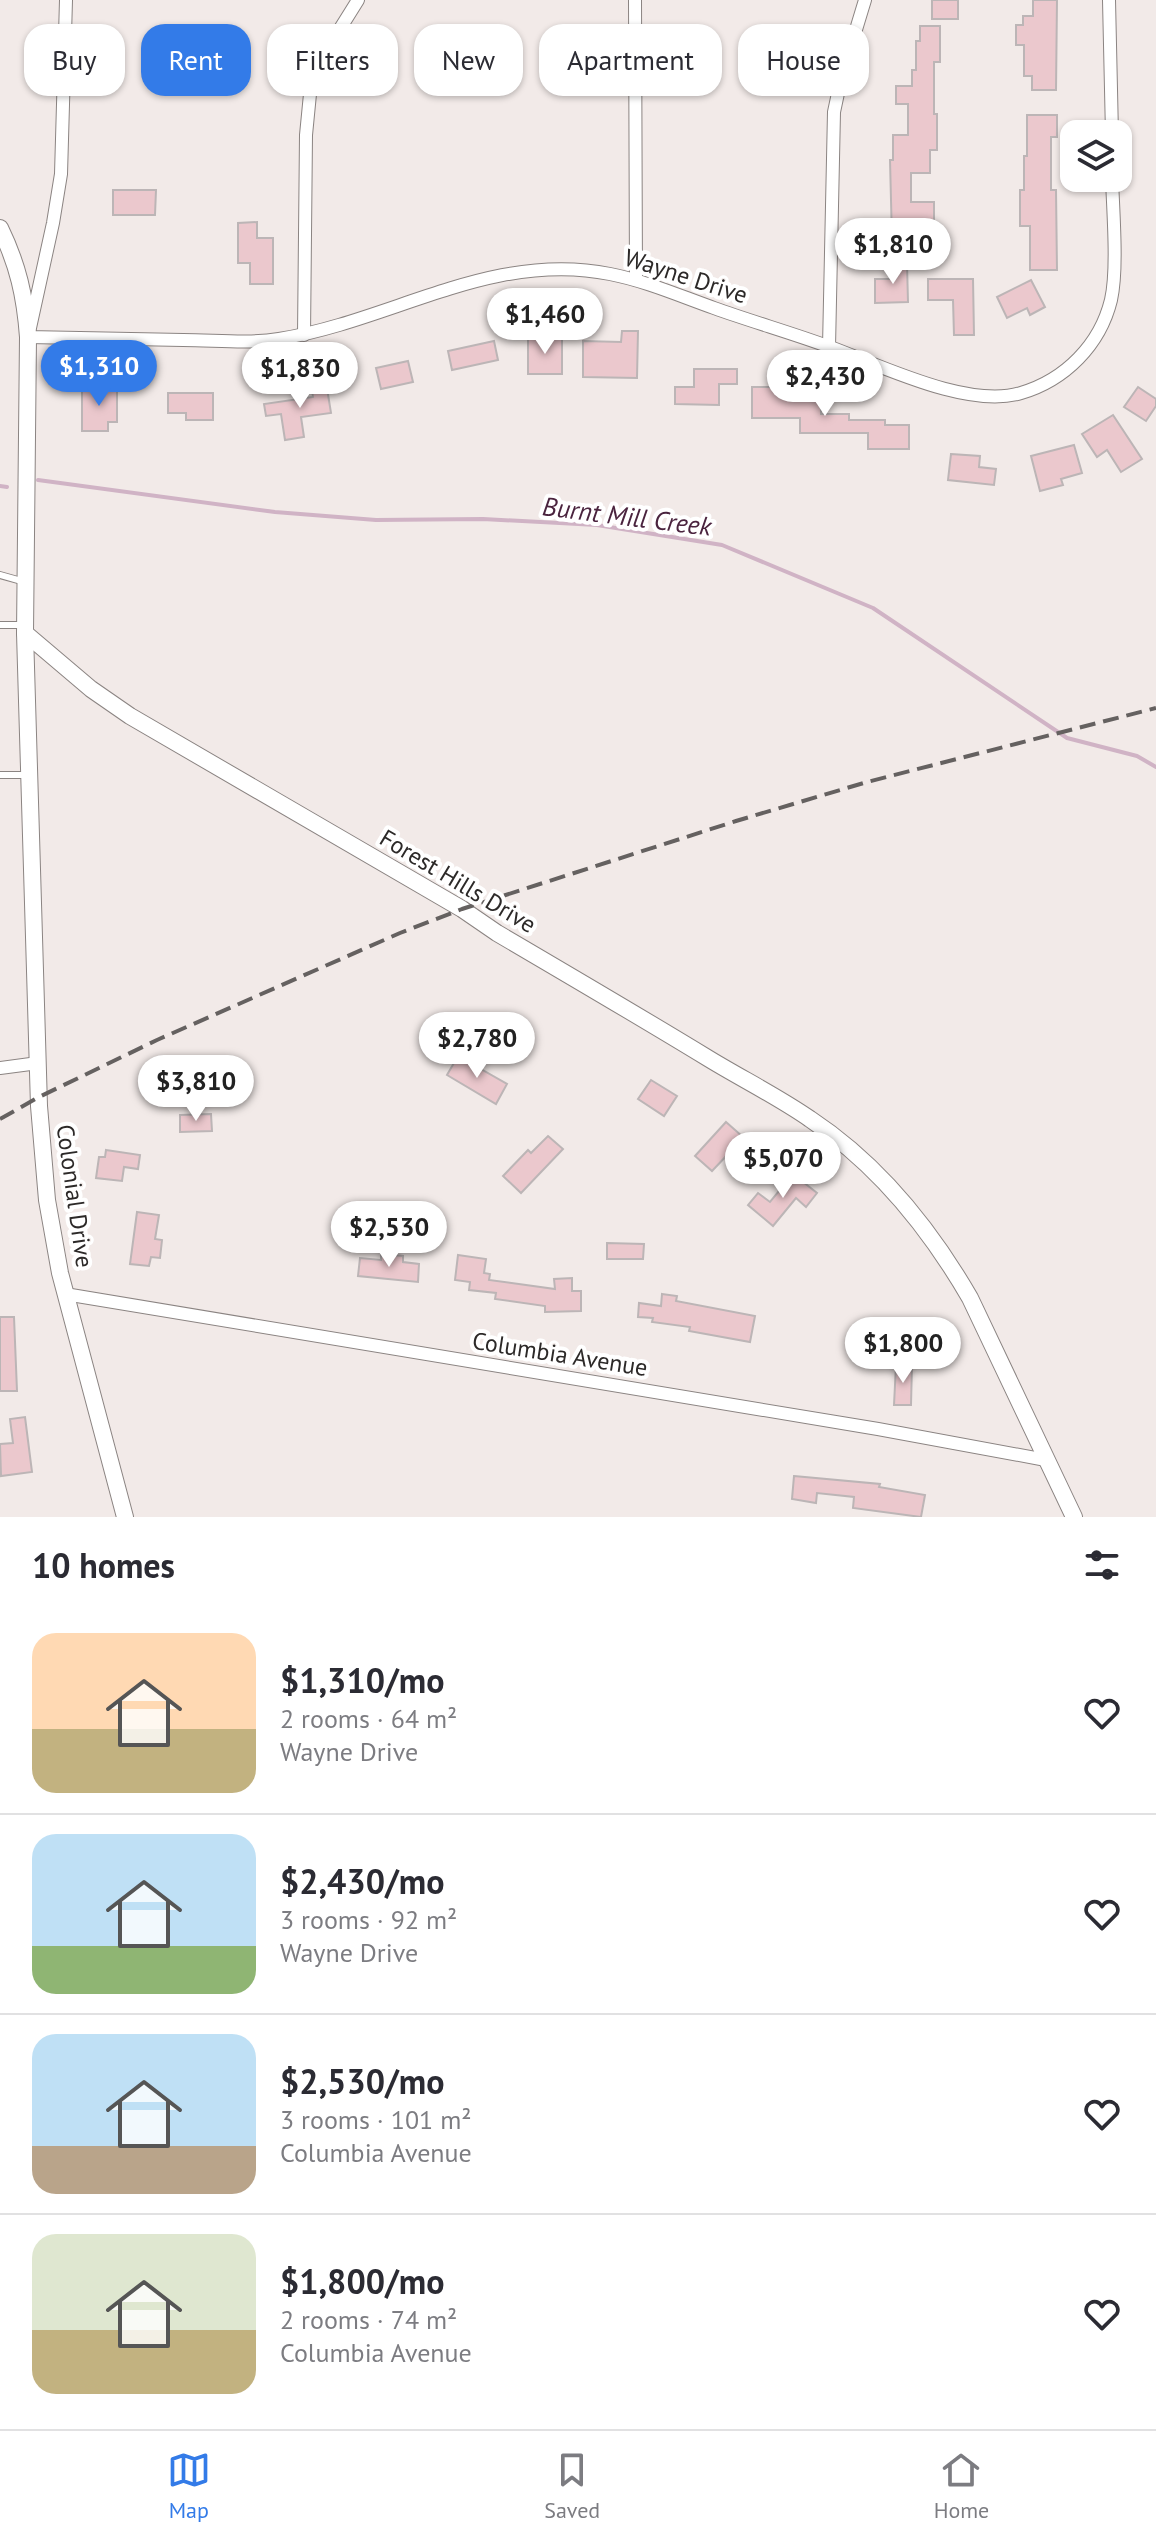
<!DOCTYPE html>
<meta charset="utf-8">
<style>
body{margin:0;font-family:"PT Sans",sans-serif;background:#f2f2f3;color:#2b2b33;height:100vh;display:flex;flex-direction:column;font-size:30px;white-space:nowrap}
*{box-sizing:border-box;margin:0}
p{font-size:26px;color:#7c7c81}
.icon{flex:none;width:44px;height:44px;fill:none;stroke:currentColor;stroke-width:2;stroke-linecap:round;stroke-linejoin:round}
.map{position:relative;height:1517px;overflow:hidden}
.side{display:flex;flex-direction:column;background:#fff;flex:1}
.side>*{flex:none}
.guide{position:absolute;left:24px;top:24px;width:1108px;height:72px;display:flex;gap:16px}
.tools{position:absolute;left:1060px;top:120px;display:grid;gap:16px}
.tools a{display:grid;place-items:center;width:72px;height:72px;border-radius:16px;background:#fff;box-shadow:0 2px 6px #0004;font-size:40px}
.price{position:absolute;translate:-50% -68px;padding:0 18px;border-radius:28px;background:#fff;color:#222;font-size:26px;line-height:52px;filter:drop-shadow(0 2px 4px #0008)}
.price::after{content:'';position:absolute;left:50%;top:48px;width:24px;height:18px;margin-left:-12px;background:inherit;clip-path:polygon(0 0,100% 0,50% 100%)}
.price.selected{background:#337be8;color:#fff}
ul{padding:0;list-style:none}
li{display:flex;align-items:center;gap:24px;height:200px;padding:0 32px}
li+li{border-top:2px solid #e1e1e2}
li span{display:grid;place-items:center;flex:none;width:224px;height:160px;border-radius:24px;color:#555}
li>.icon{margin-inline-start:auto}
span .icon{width:96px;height:96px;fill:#fffc;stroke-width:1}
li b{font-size:34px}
h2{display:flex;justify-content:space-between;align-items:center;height:96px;padding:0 32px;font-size:34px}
.pill{padding:0 28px;border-radius:24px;background:#fff;box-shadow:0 2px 6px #0004;font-size:28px;line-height:72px}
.pill.selected{background:#337be8;color:#fff}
.tabs{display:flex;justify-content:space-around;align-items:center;height:112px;border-top:2px solid #e1e1e2;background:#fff;font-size:22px;color:#7c7c81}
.tabs a{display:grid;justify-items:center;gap:4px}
.tabs .selected{color:#337be8}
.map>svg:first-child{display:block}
</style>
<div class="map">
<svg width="1156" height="1517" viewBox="0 0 1156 1517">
<rect width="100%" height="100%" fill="#f2eae8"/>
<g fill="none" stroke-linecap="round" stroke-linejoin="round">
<g stroke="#d0b3c5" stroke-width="4">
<polyline points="38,480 275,512 376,520 483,519 597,525 722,545 873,608 1067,738 1137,756 1156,767"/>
<polyline points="0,486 7,487"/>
</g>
</g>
<g fill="#ebc8cd" stroke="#bcb5b6" stroke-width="2">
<rect x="932" y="0" width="26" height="19"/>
<polygon points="1033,0 1057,0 1056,90 1032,90 1032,76 1024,76 1024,45 1016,45 1016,25 1023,25 1023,16 1033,16"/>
<polygon points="920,26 940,26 940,62 934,62 934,114 937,114 937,150 930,150 930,173 911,173 911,202 934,202 934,240 892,240 890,160 893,160 893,135 908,135 908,104 896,104 896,86 912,86 912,70 916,70 916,41 920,41"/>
<polygon points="1027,115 1057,115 1057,137 1051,137 1051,190 1056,190 1057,270 1030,270 1030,226 1020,226 1020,190 1024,190 1024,156 1027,156"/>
<polygon points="113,190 156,190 155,215 113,215"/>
<polygon points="257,222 257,238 273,238 273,284 250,284 250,263 238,263 238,223"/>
<polygon points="891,264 907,264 908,302 875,303 875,279 891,279"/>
<polygon points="928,279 973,279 974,335 954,335 953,300 928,300"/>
<polygon points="1031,280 1045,307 1030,315 1027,308 1007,318 997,297"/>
<polygon points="622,331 638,331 637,378 583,377 583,341 621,342"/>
<rect x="528" y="339" width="34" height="35"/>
<polygon points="494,341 498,360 452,370 448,351"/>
<polygon points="408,361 413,382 381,389 376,368"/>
<polygon points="694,369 737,369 737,384 719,384 719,405 675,404 675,387 694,387"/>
<polygon points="326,382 331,413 301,417 304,437 285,440 281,414 266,416 264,404 313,397 311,385"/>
<polygon points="82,386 117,386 117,422 108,422 108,431 82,431"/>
<polygon points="752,387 781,387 781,394 821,394 821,414 849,414 849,420 885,420 885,425 909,425 909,449 868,449 868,433 800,433 800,418 752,418"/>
<polygon points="1138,387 1156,399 1156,406 1146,421 1124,407"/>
<polygon points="168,393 213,393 213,420 186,420 186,413 168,413"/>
<polygon points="1113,415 1142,459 1121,472 1107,450 1097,457 1082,434"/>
<polygon points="1074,445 1082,473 1061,479 1063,485 1040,491 1031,456"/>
<polygon points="951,454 980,456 979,467 996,469 994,485 948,480"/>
<polygon points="458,1056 507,1084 496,1104 447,1075"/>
<polygon points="651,1080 677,1096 664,1116 638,1099"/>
<polygon points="211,1114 212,1131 180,1132 180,1115"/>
<polygon points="726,1122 751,1144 737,1159 730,1152 712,1171 695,1156"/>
<polygon points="548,1136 563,1149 521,1193 503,1176 528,1150 531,1153"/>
<polygon points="106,1150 140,1155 138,1169 124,1167 122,1181 96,1178 99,1157 105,1157"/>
<polygon points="793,1174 817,1193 806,1207 796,1198 773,1226 748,1205 758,1193 770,1202"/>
<polygon points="137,1212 159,1215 155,1239 162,1240 160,1258 151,1257 149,1266 130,1264"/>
<polygon points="607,1243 644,1244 643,1259 607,1259"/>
<polygon points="381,1254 403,1256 403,1262 419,1264 418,1282 358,1276 360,1258 381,1260"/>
<polygon points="458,1255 486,1259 484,1273 490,1274 489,1280 555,1289 554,1279 572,1278 572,1291 581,1291 581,1311 545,1312 545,1306 495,1299 496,1293 469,1290 470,1282 455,1280"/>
<polygon points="662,1294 677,1296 676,1301 755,1316 750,1342 689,1331 690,1327 652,1322 653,1318 638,1317 639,1303 661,1306"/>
<polygon points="0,1317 14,1317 17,1391 0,1391"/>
<polygon points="896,1365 912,1365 911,1405 894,1405"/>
<polygon points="25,1417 32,1472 1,1476 0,1444 13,1443 10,1419"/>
<polygon points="794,1476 880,1484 879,1487 925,1495 921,1517 853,1508 854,1497 817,1493 816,1503 792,1499"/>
</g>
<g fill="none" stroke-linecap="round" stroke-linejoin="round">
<defs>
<g id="service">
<polyline points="0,575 25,582"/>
<polyline points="0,625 22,625"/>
<polyline points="0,775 26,775"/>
</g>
<g id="minor">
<path d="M66,0L61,174L53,223L28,337C80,338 131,339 183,340C215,340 248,344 279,339C392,321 493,250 610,274C646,281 680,296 714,308C753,322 792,333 830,347C882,366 968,409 1021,393C1065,380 1100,345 1111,300C1118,269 1113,212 1112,178"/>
<polyline points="635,0 636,280"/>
<polyline points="1109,0 1112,134"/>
<polyline points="304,335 306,135 310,94 323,56 358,0"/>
<polyline points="829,347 834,112 841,79 865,0"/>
<polyline points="0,1068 38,1063"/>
<polyline points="65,1294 878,1429 1046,1460"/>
</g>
<g id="tertiary">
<path d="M0,228C18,265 25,296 28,337L25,633L91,689L130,716L462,909L497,933C567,974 637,1015 706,1057C740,1078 777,1096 810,1119C878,1164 930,1229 970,1298L1074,1517"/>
<polyline points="25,633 39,1106 47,1200 60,1273 125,1517"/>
</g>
</defs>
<use href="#service" stroke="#8b8482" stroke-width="8"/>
<use href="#minor" stroke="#8b8482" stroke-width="14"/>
<use href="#tertiary" stroke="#8b8482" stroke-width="18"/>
<use href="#service" stroke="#fff" stroke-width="6"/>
<use href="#minor" stroke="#fff" stroke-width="12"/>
<use href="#tertiary" stroke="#fff" stroke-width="16"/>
<polyline stroke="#656160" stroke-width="4" stroke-dasharray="16 8" stroke-linecap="butt" points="0,1119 39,1097 157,1040 400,933 462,909 736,821 867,782 1156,708"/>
</g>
<g text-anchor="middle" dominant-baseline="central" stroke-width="8" stroke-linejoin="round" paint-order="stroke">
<g font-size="24" fill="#2c2928" stroke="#fff">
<text transform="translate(686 276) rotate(18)">Wayne Drive</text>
<text transform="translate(458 881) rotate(31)">Forest Hills Drive</text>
<text transform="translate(75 1196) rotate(82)">Colonial Drive</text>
<text transform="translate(560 1354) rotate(9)">Columbia Avenue</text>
</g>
<g font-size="26" font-style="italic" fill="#4a233e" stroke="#fff">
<text transform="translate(627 516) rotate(7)">Burnt Mill Creek</text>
</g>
</g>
</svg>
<div class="tools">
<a><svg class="icon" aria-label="layers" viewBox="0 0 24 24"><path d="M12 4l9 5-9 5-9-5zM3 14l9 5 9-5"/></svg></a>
</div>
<b class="price" style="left:893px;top:286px">$1,810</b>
<b class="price" style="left:545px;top:356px">$1,460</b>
<b class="price selected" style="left:99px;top:408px">$1,310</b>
<b class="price" style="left:300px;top:410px">$1,830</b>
<b class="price" style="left:825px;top:418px">$2,430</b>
<b class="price" style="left:477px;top:1080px">$2,780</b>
<b class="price" style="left:196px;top:1123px">$3,810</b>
<b class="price" style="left:783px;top:1200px">$5,070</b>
<b class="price" style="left:389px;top:1269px">$2,530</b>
<b class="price" style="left:903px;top:1385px">$1,800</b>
<div class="guide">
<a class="pill">Buy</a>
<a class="pill selected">Rent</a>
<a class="pill">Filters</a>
<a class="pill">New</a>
<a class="pill">Apartment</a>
<a class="pill">House</a>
</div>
</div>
<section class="side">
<h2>10 homes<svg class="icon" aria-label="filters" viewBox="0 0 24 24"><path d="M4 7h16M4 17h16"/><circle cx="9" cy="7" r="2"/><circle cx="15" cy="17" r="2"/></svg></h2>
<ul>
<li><span style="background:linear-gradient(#ffd9b3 60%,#c2b280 0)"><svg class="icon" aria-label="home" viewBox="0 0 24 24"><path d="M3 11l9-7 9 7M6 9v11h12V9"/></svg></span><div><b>$1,310/mo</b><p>2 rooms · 64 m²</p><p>Wayne Drive</p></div><svg class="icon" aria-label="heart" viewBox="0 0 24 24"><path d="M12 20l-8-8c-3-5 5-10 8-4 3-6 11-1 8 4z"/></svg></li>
<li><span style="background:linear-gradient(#bfe0f5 70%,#8fb573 0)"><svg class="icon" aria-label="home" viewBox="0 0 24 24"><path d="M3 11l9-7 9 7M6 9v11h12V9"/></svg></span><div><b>$2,430/mo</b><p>3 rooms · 92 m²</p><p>Wayne Drive</p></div><svg class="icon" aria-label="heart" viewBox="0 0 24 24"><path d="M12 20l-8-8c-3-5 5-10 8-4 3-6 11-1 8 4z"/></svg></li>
<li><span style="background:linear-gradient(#bfe0f5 70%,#b9a48a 0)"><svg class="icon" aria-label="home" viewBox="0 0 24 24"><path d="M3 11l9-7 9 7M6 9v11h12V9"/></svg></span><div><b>$2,530/mo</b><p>3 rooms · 101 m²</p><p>Columbia Avenue</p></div><svg class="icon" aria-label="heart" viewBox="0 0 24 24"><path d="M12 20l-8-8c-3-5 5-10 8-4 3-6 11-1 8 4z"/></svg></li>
<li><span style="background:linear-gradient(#dfe7d0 60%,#c2b280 0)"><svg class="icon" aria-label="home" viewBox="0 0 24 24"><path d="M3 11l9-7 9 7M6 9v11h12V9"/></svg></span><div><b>$1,800/mo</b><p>2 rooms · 74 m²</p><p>Columbia Avenue</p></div><svg class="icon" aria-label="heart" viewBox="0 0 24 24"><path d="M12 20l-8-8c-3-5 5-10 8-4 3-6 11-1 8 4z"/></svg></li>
</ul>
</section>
<nav class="tabs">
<a class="selected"><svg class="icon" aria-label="map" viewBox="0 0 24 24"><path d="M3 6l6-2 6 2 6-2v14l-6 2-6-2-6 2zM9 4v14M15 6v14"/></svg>Map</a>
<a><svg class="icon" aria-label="saved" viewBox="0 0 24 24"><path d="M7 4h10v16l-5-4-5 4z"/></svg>Saved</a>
<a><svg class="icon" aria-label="home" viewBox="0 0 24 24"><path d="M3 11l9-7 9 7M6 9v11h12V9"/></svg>Home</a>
</nav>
